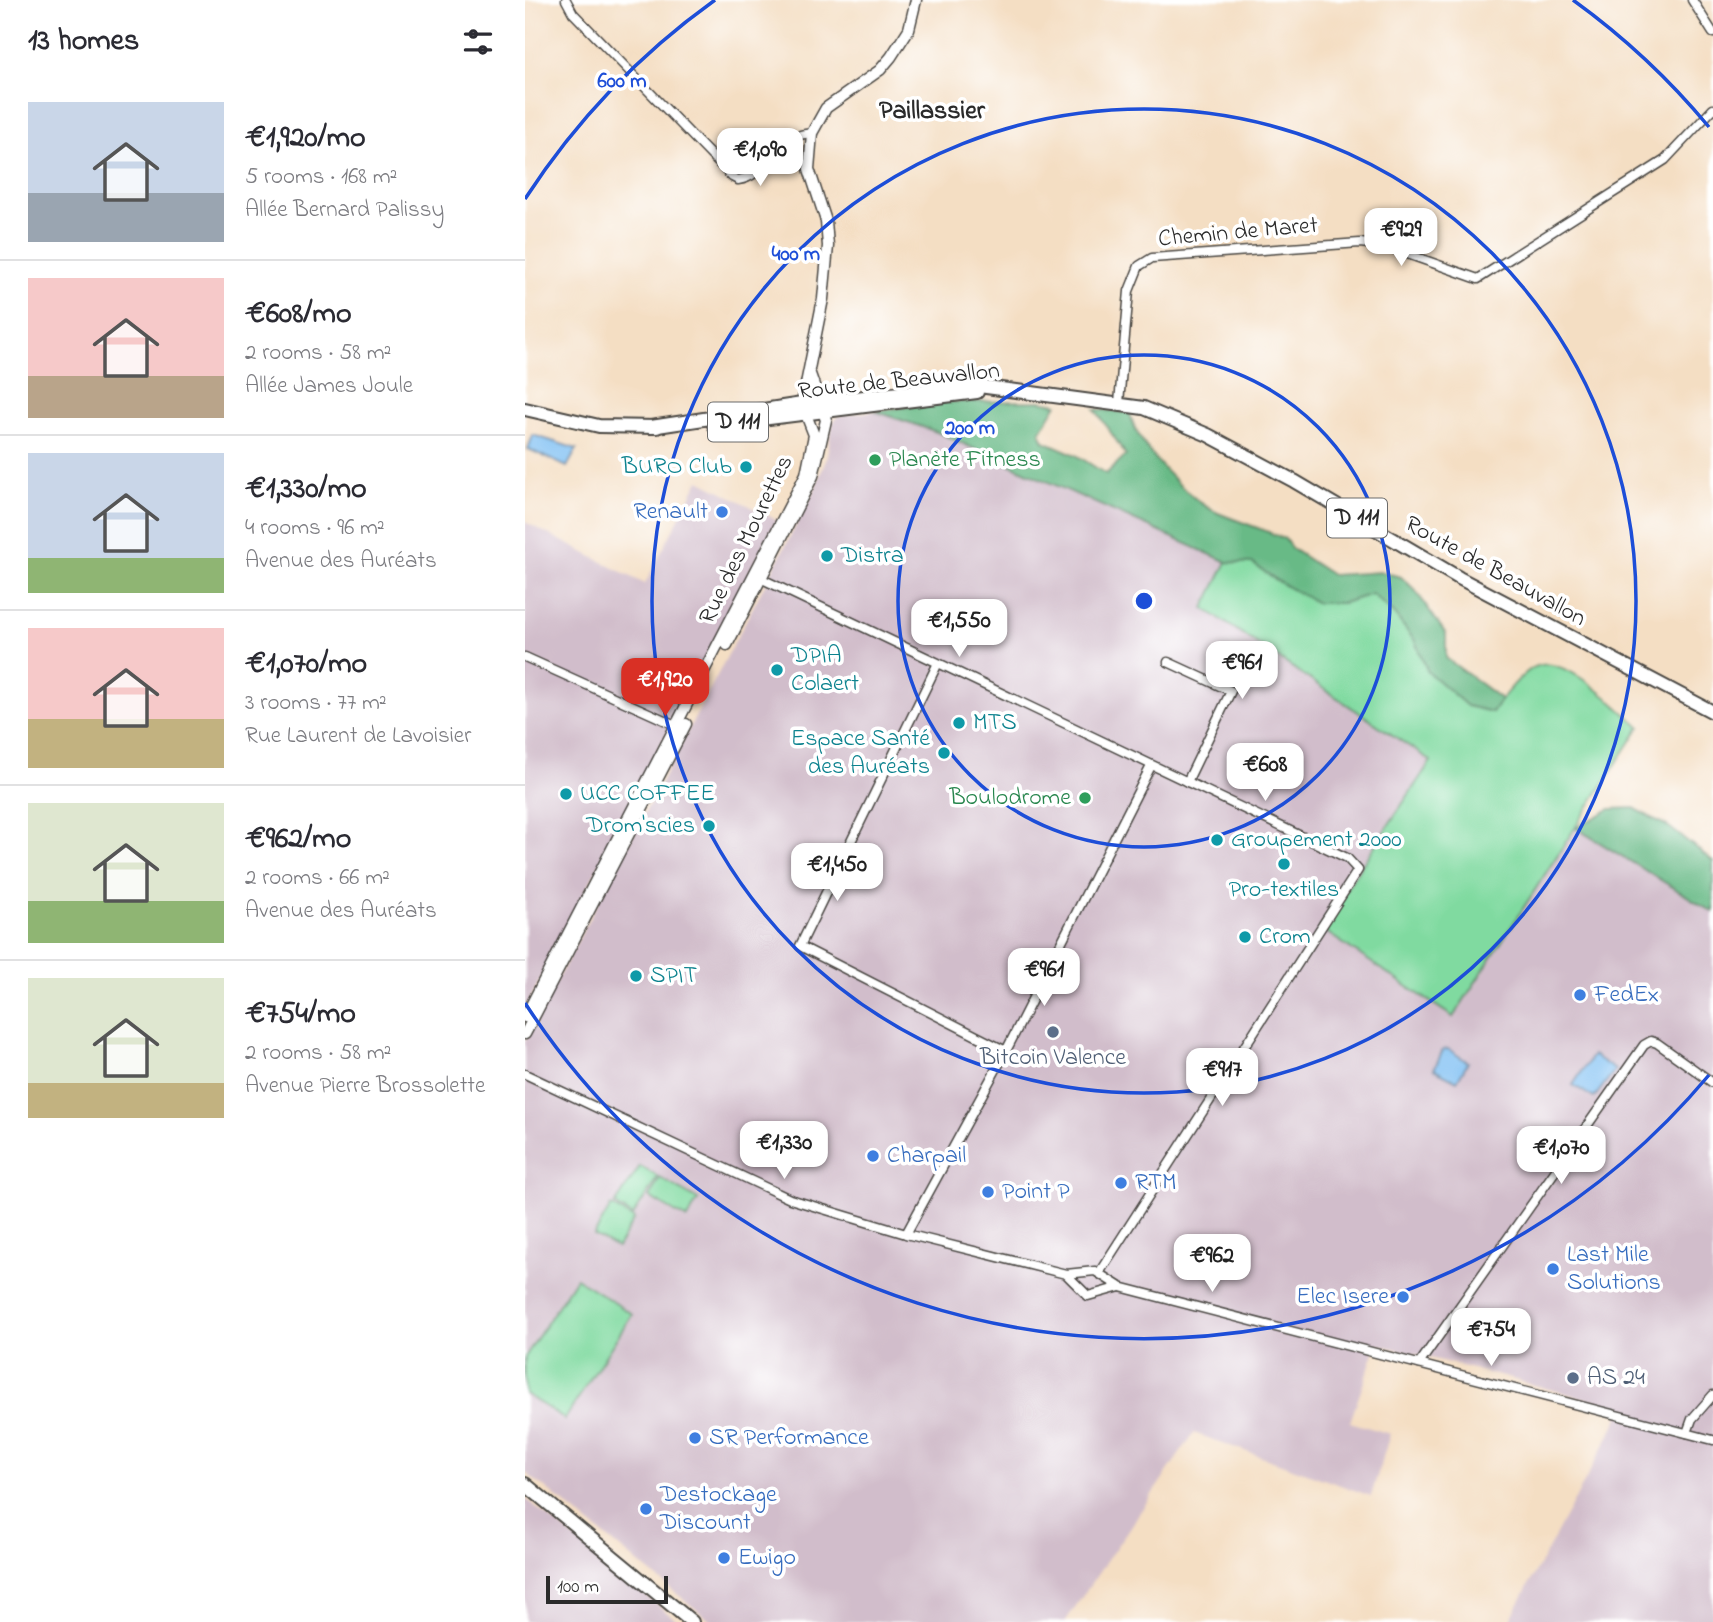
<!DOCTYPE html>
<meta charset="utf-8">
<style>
body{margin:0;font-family:"Indie Flower",sans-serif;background:#f7f7f7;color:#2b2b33;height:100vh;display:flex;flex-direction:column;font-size:26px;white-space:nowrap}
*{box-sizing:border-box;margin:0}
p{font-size:23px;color:#7c7c81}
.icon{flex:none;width:38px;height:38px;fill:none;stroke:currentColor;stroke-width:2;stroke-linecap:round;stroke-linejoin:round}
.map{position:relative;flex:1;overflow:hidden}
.details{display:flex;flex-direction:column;background:#fff;width:525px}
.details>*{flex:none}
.scale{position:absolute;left:21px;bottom:18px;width:122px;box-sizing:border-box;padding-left:7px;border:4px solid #2b2b2b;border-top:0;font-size:19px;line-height:24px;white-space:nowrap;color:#2b2b2b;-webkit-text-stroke:5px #fff;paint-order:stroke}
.price{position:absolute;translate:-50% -60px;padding:0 16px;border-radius:14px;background:#fff;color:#222;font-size:23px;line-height:46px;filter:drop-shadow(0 2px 4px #0008)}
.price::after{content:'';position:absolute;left:50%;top:42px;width:21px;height:16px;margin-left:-10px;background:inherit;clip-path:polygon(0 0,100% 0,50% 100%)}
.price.active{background:#d93025;color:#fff}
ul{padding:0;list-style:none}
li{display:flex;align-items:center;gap:21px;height:175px;padding:0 28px}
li+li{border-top:2px solid #e1e1e2}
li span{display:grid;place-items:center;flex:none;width:196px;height:140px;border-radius:0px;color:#555}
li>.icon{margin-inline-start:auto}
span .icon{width:84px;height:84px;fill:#fffc;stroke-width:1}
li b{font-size:30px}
h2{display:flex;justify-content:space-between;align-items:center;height:84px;padding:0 28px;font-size:30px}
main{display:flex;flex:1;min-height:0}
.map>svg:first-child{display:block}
</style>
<main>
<section class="details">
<h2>13 homes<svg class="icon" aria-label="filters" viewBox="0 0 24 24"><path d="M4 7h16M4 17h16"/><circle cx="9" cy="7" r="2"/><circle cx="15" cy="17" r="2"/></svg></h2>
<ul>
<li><span style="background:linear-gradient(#c9d6e8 65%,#9aa5b1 0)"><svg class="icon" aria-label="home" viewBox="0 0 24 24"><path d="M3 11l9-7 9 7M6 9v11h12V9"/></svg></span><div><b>€1,920/mo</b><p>5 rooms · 168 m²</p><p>Allée Bernard Palissy</p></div></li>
<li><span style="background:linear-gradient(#f6c9c9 70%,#b9a48a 0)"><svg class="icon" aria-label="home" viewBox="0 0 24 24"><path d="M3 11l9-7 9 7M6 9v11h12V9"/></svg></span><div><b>€608/mo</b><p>2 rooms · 58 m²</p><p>Allée James Joule</p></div></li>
<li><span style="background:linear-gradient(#c9d6e8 75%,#8fb573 0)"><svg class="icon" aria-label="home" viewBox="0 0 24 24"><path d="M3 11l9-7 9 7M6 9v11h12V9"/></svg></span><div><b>€1,330/mo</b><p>4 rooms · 96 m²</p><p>Avenue des Auréats</p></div></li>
<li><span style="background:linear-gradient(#f6c9c9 65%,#c2b280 0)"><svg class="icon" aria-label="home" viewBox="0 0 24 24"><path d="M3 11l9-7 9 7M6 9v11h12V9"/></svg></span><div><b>€1,070/mo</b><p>3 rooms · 77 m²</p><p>Rue Laurent de Lavoisier</p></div></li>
<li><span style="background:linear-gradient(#dfe7d0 70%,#8fb573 0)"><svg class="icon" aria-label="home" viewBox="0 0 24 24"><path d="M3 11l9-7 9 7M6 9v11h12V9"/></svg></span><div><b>€962/mo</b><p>2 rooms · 66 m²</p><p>Avenue des Auréats</p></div></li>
<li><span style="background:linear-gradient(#dfe7d0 75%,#c2b280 0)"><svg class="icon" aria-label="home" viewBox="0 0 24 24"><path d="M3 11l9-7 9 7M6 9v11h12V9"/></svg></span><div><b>€754/mo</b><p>2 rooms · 58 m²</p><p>Avenue Pierre Brossolette</p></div></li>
</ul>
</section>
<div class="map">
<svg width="1188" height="1622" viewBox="0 0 1188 1622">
<rect width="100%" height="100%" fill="#fff"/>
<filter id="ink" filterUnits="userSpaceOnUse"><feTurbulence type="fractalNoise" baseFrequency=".0143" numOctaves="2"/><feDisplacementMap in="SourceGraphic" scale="14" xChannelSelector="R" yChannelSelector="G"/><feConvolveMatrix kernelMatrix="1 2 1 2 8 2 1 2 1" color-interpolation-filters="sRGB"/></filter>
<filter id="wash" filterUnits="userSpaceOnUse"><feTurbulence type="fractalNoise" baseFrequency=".00686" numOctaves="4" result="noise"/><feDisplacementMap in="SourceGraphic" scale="28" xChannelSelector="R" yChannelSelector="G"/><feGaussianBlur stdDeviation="1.57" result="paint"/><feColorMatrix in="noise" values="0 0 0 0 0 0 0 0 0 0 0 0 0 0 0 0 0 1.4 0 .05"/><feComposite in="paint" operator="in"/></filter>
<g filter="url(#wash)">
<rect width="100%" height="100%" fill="#f4dec3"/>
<g fill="#d1bdcb">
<polygon points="350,411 412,432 702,562 679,608 906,761 833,870 928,1016 1051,828 1188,912 1188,1622 984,1622 1090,1425 1096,1408 852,1344 825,1422 865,1434 846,1496 669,1433 540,1622 187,1622 0,1472 0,1041 288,493 301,460 308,422 314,416"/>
<polygon points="174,480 252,520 0,1009 0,522 120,584"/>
<polygon points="0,1498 7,1504 154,1622 0,1622"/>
</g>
<g fill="#80daa0" stroke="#568266" stroke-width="2">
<path d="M702,562L727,563L759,585L818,603L847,594L869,614L890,641L903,672L967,712C975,700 998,671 1012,666C1041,655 1094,708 1115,727L928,1017L795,928L906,761L679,608Z"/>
<polygon points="115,1166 133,1177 108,1216 90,1205"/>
<polygon points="135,1178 173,1200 162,1219 124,1197"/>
<polygon points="86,1206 109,1219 92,1248 69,1235"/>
<polygon points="51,1278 107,1314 40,1419 0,1394 0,1357"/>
</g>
<g fill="#68ba86" stroke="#4a7258" stroke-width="2">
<path d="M515,401L532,404L515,432L519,441L551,455L581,474L601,455L570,409L605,413C611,445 663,500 693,513C715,522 738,529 760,539L766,548L807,575L857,572L876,577L890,590L921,634V658L976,699L967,712L942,706L903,672L890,641L869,614L847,594L818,603H792L759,585L727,563L702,562L412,432L350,411L420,402Z"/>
<polygon points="1109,808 1144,827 1188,861 1188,912 1051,828 1085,809"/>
</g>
<g fill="#7ebff3" stroke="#54758f" stroke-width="2">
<polygon points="8,435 52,449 42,467 3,449"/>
<polygon points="923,1049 943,1062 932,1081 909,1069 918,1050"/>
<polygon points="1068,1055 1090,1070 1069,1098 1048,1085"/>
</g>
</g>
<g filter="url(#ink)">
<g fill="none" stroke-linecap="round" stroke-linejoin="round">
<defs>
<g id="minor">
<path d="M41,0L48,13L207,177L213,180C247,175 235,138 287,133"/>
<polyline points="1167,0 1188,33"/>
<polyline points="594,403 604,291 614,266 627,258 835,243 860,246 953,279 1140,160 1188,109"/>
<polyline points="233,577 822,858 833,870 574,1273"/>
<polyline points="0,657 157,728"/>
<polyline points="643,662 706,691 662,782"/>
<polyline points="412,665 275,946 481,1051"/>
<polyline points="0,1074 265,1199 381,1234 541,1274 570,1271 595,1287 1188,1440"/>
<polyline points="381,1234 481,1051 626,766"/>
<polyline points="541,1274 563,1296 595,1287"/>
<polyline points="894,1364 1119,1045 1126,1041 1132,1043 1188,1083"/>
<polyline points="1162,1433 1167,1419 1188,1395"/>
</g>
<g id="tertiary">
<polyline points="202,645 288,476 301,420 285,374"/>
<polyline points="0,1017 281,474 289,435 277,404 298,299 303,246 301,221 284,169 287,133 301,108 355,70 366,57 384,29 391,0"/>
<polyline points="0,1034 161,724"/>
</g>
<polyline id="secondary" points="0,1484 167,1622"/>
<g id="primary">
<polyline points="0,409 74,426 132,427"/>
<polyline points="189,425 452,392"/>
<polyline points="126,427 277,404 446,385 619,408 683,435 769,481 934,578 1188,712"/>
</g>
</defs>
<use href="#minor" stroke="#494642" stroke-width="11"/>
<use href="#tertiary" stroke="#494642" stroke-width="13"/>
<use href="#secondary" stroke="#494642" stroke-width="16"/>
<use href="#primary" stroke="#494642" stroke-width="16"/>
<use href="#minor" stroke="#fff" stroke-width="8"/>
<use href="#tertiary" stroke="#fff" stroke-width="10"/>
<use href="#secondary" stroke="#fff" stroke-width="12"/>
<use href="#primary" stroke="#fff" stroke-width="12"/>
</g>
</g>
<g fill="none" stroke="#1d4ed8" stroke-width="3.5">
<circle cx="619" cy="601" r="246"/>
<circle cx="619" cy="601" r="492"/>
<path d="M1184 1075A738 738 0 0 1 0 1003M0 199A738 738 0 0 1 190 0M1048 0A738 738 0 0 1 1184 127"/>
</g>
<g fill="#2e9e5b" stroke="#fff" stroke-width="2.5">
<circle cx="350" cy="460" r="7"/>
<circle cx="560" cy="798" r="7"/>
</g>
<g fill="#0f9aa8" stroke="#fff" stroke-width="2.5">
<circle cx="221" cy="467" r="7"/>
<circle cx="302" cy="556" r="7"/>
<circle cx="252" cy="670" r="7"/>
<circle cx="434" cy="723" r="7"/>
<circle cx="419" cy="753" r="7"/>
<circle cx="41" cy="794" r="7"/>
<circle cx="184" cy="826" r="7"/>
<circle cx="692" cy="840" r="7"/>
<circle cx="759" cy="864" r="7"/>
<circle cx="720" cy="937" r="7"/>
<circle cx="111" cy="976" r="7"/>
</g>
<g fill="#3f7fe0" stroke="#fff" stroke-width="2.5">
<circle cx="197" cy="512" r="7"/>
<circle cx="1055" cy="995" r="7"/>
<circle cx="348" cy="1156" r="7"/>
<circle cx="596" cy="1183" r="7"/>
<circle cx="463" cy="1192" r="7"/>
<circle cx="1028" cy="1269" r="7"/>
<circle cx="878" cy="1297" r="7"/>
<circle cx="170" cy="1438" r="7"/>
<circle cx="121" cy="1509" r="7"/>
<circle cx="199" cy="1558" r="7"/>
</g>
<g fill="#5c6f8a" stroke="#fff" stroke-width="2.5">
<circle cx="528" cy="1032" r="7"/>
<circle cx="1048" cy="1378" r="7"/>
</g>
<g text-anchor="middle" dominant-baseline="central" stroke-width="7" stroke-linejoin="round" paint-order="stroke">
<g fill="#fff" stroke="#6b6b6b" stroke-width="2">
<rect x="183" y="402.5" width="60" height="39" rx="5"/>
<rect x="802" y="498.5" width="60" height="39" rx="5"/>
</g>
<g font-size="23" font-weight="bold" fill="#2b2b2b">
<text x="213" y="422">D 111</text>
<text x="832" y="518">D 111</text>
</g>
<g font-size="24" fill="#2b2b2b" stroke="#fff">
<text transform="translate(713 233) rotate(-5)">Chemin de Maret</text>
<text transform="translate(374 382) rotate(-6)">Route de Beauvallon</text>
<text transform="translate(222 540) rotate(-64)">Rue des Mourettes</text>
<text transform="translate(970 572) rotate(29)">Route de Beauvallon</text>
</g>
<g font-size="24" fill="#27864d" stroke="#fff" text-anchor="start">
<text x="364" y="460">Planète Fitness</text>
<text x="546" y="798" text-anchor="end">Boulodrome</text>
</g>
<g font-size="24" fill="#0d838f" stroke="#fff" text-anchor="start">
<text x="207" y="467" text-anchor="end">BURO Club</text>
<text x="316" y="556">Distra</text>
<text x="266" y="656">DPIA<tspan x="266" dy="28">Colaert</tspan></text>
<text x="448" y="723">MTS</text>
<text x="405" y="739" text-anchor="end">Espace Santé<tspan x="405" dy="28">des Auréats</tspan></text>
<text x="55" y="794">UCC COFFEE</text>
<text x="170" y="826" text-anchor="end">Drom'scies</text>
<text x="706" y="840">Groupement 2000</text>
<text x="759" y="890" text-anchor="middle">Pro-textiles</text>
<text x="734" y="937">Crom</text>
<text x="125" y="976">SPIT</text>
</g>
<g font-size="24" fill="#366cbe" stroke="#fff" text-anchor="start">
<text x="183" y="512" text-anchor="end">Renault</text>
<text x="1069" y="995">FedEx</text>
<text x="362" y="1156">Charpail</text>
<text x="610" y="1183">RTM</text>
<text x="477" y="1192">Point P</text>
<text x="1042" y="1255">Last Mile<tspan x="1042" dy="28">Solutions</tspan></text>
<text x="864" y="1297" text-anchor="end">Elec Isere</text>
<text x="184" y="1438">SR Performance</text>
<text x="135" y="1495">Destockage<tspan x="135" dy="28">Discount</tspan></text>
<text x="213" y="1558">Ewigo</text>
</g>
<g font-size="24" fill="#4e5e75" stroke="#fff">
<text x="528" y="1058">Bitcoin Valence</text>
<text x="1062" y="1378" text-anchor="start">AS 24</text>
</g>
<g font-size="26" font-weight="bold" fill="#2b2b2b" stroke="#fff">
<text x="407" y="112">Paillassier</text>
</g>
</g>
<circle cx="619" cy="601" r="10" fill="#1d4ed8" stroke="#fff" stroke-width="3.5"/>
<g font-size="21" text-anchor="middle" font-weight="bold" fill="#1d4ed8" stroke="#fff" stroke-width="7" stroke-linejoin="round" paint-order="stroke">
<text x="97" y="87">600 m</text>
<text x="271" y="260">400 m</text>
<text x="445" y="434">200 m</text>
</g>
</svg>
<div class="scale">100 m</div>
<b class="price" style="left:235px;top:188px">€1,090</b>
<b class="price" style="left:876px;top:268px">€929</b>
<b class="price" style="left:434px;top:659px">€1,550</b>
<b class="price" style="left:717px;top:701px">€961</b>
<b class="price active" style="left:140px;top:718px">€1,920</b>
<b class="price" style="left:740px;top:803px">€608</b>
<b class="price" style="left:312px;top:903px">€1,450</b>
<b class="price" style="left:519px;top:1008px">€961</b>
<b class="price" style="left:697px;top:1108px">€917</b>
<b class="price" style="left:259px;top:1181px">€1,330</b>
<b class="price" style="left:1036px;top:1186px">€1,070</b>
<b class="price" style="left:687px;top:1294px">€962</b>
<b class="price" style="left:966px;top:1368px">€754</b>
</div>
</main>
